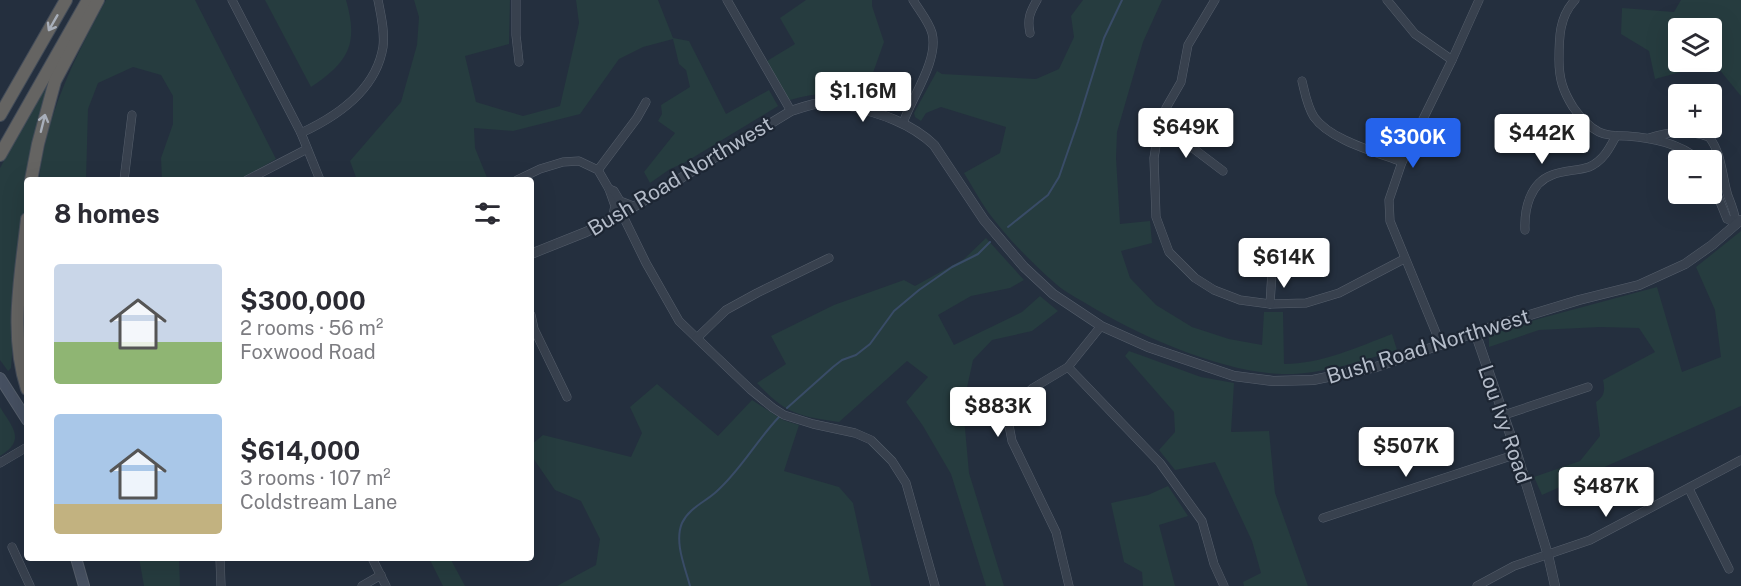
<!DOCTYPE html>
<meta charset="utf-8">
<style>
body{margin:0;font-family:"Public Sans",sans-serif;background:#f2f2f3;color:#2b2b33;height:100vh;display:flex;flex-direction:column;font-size:22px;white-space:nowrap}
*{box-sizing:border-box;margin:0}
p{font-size:20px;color:#7c7c81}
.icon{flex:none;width:33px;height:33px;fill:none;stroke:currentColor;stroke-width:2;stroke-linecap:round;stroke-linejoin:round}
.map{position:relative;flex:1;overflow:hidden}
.panel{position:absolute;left:24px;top:177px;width:510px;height:384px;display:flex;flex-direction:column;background:#fff;border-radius:6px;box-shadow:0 6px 24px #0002}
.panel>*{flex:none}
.tools{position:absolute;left:1668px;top:18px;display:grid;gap:12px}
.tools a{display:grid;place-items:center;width:54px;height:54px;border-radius:6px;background:#fff;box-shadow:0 6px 24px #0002;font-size:30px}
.price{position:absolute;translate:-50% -51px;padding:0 14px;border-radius:6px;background:#fff;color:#222;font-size:20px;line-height:39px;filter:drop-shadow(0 2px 3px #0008)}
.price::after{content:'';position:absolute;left:50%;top:36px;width:18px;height:14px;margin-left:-9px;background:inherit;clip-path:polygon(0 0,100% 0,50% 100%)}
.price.selected{background:#2563eb;color:#fff}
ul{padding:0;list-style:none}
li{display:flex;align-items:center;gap:18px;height:150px;padding:0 30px}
li span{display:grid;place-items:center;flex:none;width:168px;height:120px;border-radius:6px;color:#555}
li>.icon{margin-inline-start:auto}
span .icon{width:72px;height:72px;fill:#fffc;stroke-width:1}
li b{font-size:26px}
h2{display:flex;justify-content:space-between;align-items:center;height:72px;padding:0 30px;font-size:26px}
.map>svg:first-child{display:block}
</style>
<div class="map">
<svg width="1741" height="586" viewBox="0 0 1741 586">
<rect width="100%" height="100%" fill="#242f3e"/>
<g fill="#263c3f" fill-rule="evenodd">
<path d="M106,0H195L276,159L239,180H162L161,158L173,124V96L161,75L133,67L98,83L88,109L86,180H39C46,114 75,57 106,0Z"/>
<path d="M265,0H346C359,45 348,62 311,87Z"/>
<polygon points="414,0 510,0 509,44 465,56 476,102 523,116 560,106 579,23 576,0 658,0 673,38 689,41 726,114 769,90 778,106 684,163 670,169 650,183 644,172 675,133 658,121 662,114 661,105 690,87 686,70 679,64 673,39 643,47 619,59 580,114 513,131 474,128 475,148 488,180 357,180 350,161 401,102 417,45 419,17"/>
<path d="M806,0H872V6L884,42L864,98C838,92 816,92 790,100L787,98L767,61L795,44L780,18Z"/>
<path d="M1083,0H1162L1143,42L1117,132L1116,158L1120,224L1150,221L1152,243L1121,251L1130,278L1156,305L1192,327L1229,339L1262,345L1264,312H1283L1284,364C1321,364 1358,347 1392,334L1397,350C1360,361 1322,375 1282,374C1221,372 1139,336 1087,304C1077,298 1065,292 1056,284C1032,263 1007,238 988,212C979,199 972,186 964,173L1000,153L1006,127L941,107L926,113L921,121L915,117L914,113L937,71L942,74L1036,79L1059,69L1074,37L1071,16Z"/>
<path d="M1681,0H1741V96L1714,63L1655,79L1649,51L1621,34L1622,8L1674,12ZM1678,28H1712V62H1678Z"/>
<polygon points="47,84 50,86 27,180 11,368 8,371 0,360 0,168"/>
<path d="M1741,231V406L1542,495L1534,477L1580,461L1600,436L1596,402C1605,396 1605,390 1603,380L1655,352L1639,328L1600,327L1539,330L1489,347V335L1538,319L1657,287L1682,372L1721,357L1715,310L1696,267Z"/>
<path d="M986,238L1024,280L1010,288L971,296L938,315L954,345L1022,312L1040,296L1058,311L1032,331L992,340L973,360L963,406L969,473L1004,586H986L951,474L923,426L906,402L928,377L907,361L839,422C798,416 786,414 757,383L786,364L771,336L834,305L904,280L915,286L964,259Z"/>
<polygon points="1129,351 1201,377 1234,383 1231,432 1269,431 1275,493 1308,586 1244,586 1243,582 1261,573 1252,541 1215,462 1175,470 1159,450 1175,432 1174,412 1125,356"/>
<polygon points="657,384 718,436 752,400 783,420 799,425 784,471 839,487 853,503 871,586 557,586 596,565 600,539 581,501 555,490 531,455 531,445 543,435 631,457 642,433 630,407"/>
<path d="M0,407C12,427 27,440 0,456Z"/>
<polygon points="1168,486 1188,516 1159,525 1175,586 1143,586 1142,572 1124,562 1111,503 1148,495"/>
<polygon points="139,558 179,558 180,586 144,586"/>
<polygon points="429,558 450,558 465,586 443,586"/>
</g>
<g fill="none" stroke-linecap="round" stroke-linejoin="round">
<g stroke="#394c67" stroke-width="2">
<polyline points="1008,227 1048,195 1059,177 1078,122 1104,38 1122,0"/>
<polyline points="787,408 833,367 842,360 856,355 870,344 894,311 919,290 952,267 978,254 990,242"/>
<path d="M690,586C685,567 674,542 682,523C689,508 705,502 716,492C741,470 756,441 779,417"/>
</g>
<defs>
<g id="minor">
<polyline points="232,0 301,133 320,180"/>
<polyline points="516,0 516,35 519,62"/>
<polyline points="727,0 791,111"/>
<polyline points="1215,0 1188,45 1181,82 1166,108 1158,133 1154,158 1156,217 1169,252 1195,278 1214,290 1240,300 1270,304 1306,303 1339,293 1404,259"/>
<polyline points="1387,0 1415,34 1452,60"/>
<path d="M1575,0C1559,17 1559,38 1559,60C1559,79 1563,91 1573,107C1580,117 1589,127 1599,132C1607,136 1618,136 1627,136C1653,138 1679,143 1699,160"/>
<path d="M1030,33C1027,19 1030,12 1037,0"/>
<path d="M1302,81C1305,93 1307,106 1314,117C1330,140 1376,152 1402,162"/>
<path d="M903,123C912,97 939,60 932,33C929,22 919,10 913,0"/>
<path d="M301,133C338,116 376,90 383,47C385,32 381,15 378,0"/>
<polyline points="1158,133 1194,149 1223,171"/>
<path d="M1649,138C1669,132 1689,129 1709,137C1722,153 1722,177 1728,196C1732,206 1735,213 1736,223"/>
<polyline points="598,170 637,118 646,102"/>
<polyline points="124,180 132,115"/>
<polyline points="247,180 307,149"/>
<polyline points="517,180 540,169 563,162 579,161 598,170 609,189 615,206 612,219"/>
<polyline points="1712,182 1727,219 1736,223"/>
<polyline points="609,189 614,191 620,201 633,206"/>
<polyline points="622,214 646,263 679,321 751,390 773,408 784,415 813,424 855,433 871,440 892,461 906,483 935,586"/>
<path d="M1525,230C1524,209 1530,183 1552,175C1564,170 1577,171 1589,167C1603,161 1609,149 1616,136"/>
<polyline points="1270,304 1272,272"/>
<polyline points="531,315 534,329 567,397"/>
<polyline points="697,338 726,310 757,293 829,258"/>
<polyline points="1441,345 1390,221 1389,200 1402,162 1452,60 1479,0"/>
<polyline points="1068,367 1160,463 1202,521 1214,564 1224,586"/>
<polyline points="1504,415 1588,387"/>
<polyline points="0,463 27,447"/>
<polyline points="1689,489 1729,569"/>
<polyline points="1323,518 1517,454"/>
<polyline points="12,547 30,586"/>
<polyline points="220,558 221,586"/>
<polyline points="372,558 386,586"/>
<polyline points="362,586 381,575"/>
<polyline points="1069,586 1056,532 1012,441 1008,420 1017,402 1033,388 1068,367 1101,326"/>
<polyline points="1477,586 1514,566 1590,540 1741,460"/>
</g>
<g id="tertiary">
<path d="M531,254L586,232L622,214L791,111C803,107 814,103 827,102C834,102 843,105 850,106C880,113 911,123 934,145L984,220L1024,267L1053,294L1101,326L1148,347L1234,376L1273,381L1313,380L1376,367L1497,325L1579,300L1639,285L1685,264L1712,245L1741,220"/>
<polyline points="1475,332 1517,454 1548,555 1555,586"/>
</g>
<g id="secondary">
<polyline points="0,378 27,420"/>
<polyline points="76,558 84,586"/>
</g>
<g id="trunk">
<polyline points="0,115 66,0"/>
<polyline points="0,155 88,0"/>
<polyline points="31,180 38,144 55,81 98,0"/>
<path d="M27,219C21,275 9,334 27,389"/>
</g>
</defs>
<use href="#minor" stroke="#565f6c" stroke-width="9"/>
<use href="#tertiary" stroke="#565f6c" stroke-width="10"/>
<use href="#secondary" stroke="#565f6c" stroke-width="12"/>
<use href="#trunk" stroke="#434c59" stroke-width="14"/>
<use href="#minor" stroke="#38414e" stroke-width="8"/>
<use href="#tertiary" stroke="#38414e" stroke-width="9"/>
<use href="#secondary" stroke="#465061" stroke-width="10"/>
<use href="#trunk" stroke="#656462" stroke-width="12"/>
</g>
<defs><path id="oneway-shaft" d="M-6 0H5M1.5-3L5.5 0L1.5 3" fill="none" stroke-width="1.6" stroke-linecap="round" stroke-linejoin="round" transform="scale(1.5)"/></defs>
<g stroke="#a8afba">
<use href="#oneway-shaft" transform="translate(53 23) rotate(120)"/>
<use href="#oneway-shaft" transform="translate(43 123) rotate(-76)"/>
</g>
<g text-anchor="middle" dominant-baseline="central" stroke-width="4.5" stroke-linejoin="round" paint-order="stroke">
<g font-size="21" fill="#b4bcc9" stroke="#1d2633">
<text transform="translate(680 176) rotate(-31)">Bush Road Northwest</text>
<text transform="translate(1428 346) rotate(-17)">Bush Road Northwest</text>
<text transform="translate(1505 424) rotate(71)">Lou Ivy Road</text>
</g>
</g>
</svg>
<div class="tools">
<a><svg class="icon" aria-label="layers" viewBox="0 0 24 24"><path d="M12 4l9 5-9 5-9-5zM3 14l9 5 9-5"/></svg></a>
<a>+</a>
<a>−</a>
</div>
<b class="price" style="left:863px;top:123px">$1.16M</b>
<b class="price" style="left:1186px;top:159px">$649K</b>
<b class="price" style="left:1542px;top:165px">$442K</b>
<b class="price selected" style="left:1413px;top:169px">$300K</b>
<b class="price" style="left:1284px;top:289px">$614K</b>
<b class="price" style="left:998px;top:438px">$883K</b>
<b class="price" style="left:1406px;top:478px">$507K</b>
<b class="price" style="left:1606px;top:518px">$487K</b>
<section class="panel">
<h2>8 homes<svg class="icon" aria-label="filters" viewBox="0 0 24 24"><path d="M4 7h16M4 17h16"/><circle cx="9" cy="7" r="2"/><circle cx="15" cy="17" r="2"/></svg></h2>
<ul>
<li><span style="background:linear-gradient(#c9d6e8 65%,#8fb573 0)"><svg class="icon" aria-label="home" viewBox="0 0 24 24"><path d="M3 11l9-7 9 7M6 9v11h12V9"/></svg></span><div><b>$300,000</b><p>2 rooms · 56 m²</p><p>Foxwood Road</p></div></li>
<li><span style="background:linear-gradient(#a9c7e8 75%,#c2b280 0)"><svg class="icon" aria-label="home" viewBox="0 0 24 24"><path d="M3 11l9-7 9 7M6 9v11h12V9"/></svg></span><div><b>$614,000</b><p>3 rooms · 107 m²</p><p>Coldstream Lane</p></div></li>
</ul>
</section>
</div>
